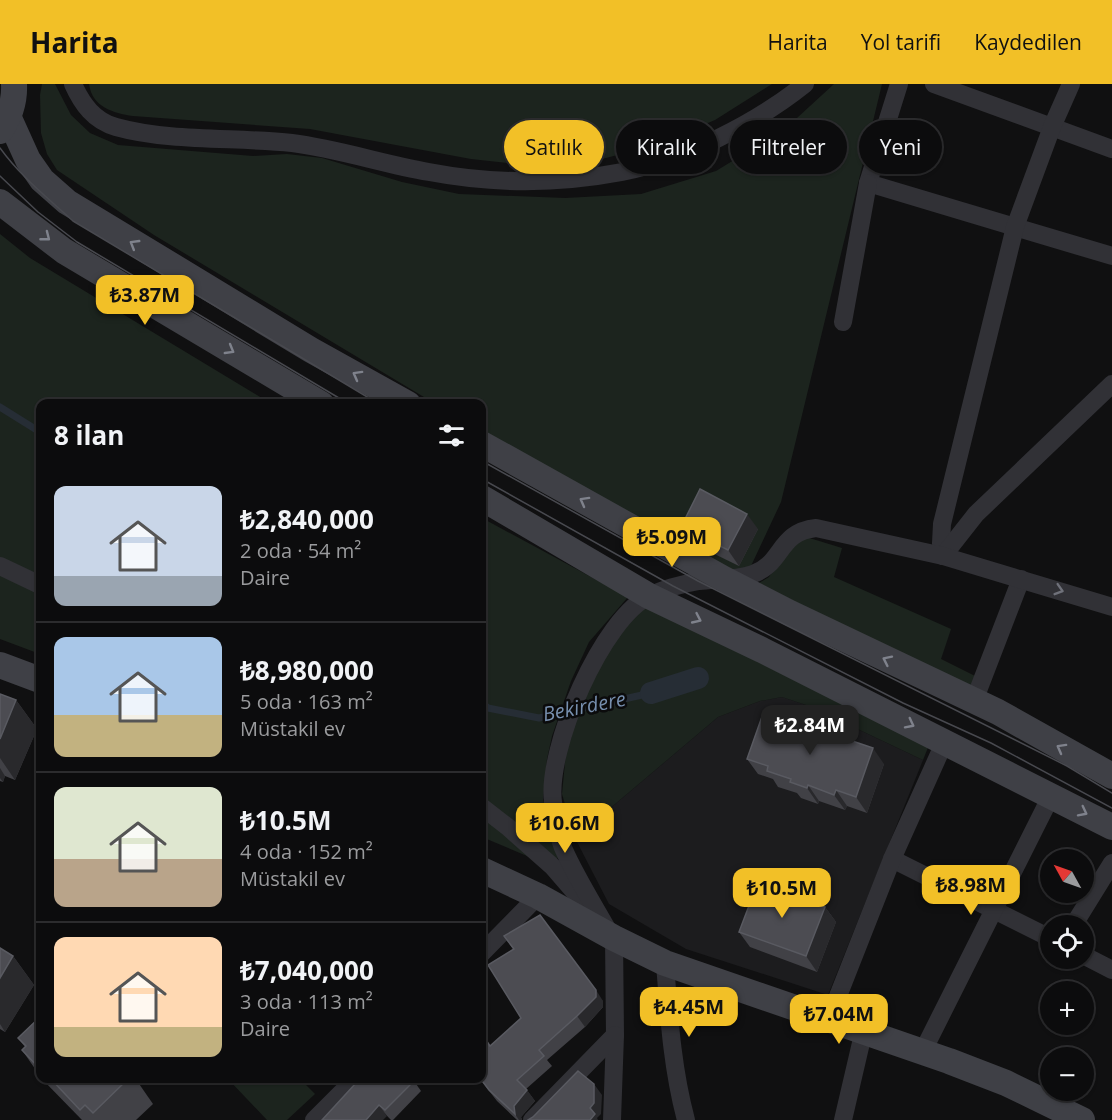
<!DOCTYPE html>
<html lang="tr">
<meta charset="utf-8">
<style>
body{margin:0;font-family:"Open Sans",sans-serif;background:#151516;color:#f1f3f6;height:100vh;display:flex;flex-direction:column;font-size:22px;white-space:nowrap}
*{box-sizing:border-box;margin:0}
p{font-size:20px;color:#9a9b9d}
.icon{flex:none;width:33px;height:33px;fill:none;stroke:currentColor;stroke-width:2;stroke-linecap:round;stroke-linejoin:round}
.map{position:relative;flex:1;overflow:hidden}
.details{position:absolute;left:36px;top:315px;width:450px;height:684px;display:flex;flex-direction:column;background:#0c0c0d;border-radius:12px;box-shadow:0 2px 4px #0004,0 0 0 2px #2c2c2e}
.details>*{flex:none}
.guide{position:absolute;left:504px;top:36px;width:518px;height:54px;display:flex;gap:12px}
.needle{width:39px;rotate:310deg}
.tools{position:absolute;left:1040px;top:765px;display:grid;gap:12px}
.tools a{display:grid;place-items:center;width:54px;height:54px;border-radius:50%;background:#0c0c0d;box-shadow:0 2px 4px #0004,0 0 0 2px #2c2c2e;font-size:30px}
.price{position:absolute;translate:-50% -51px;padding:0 14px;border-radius:12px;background:#f2c027;color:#111;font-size:20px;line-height:39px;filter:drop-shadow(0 2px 3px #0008)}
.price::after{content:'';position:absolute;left:50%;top:36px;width:18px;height:14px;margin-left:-9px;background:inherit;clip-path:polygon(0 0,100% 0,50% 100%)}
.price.current{background:#222;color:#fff}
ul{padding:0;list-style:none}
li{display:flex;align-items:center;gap:18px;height:150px;padding:0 18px}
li+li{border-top:2px solid #2c2c2e}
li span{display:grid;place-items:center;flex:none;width:168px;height:120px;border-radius:12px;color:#555}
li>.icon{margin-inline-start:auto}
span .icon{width:72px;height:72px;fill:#fffc;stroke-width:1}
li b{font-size:26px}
h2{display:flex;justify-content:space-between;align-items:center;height:72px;padding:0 18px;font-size:26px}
.chip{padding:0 21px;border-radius:27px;background:#0c0c0d;box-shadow:0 2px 4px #0004,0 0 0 2px #2c2c2e;font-size:21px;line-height:54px}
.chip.current{background:#f2c027;color:#111}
header{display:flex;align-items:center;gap:36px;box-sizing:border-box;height:84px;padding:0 30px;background:#f2c027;color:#111}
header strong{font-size:28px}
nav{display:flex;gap:33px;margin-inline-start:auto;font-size:21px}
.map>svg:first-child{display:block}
</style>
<header>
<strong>Harita</strong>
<nav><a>Harita</a><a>Yol tarifi</a><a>Kaydedilen</a></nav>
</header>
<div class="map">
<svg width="1112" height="1036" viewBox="0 0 1112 1036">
<rect width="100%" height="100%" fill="#101011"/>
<polygon fill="#1c1c1e" points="782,613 809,622 923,676 828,911 686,865 609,820 575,754 718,633 760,617"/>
<g fill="#1c241e">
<polygon points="42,0 55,0 71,31 90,49 118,61 253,72 287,70 322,74 402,98 459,110 565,114 641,110 716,87 785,45 834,0 882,0 781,418 751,482 726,490 482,348 482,320 434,319 154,151 57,86 47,70 41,49 40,11"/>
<path d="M89,0H772L715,36L653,62L590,78L543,83L471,75L310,45L133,32C113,29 92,23 89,0Z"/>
<polygon points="0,150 30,174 270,319 40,320 40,570 0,555"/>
<polygon points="482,434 628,513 589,558 571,597 552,652 547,675 543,716 563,764 553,783 482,753"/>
<polygon points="803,452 842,464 834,493 951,545 941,575 977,593 970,609 759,499 769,493 777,480"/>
<polygon points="647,519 931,656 923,676 809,622 782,613 760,617 718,633 575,754 562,710 567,658 600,574"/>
<polygon points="228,995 300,995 315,1010 287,1036 267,1036"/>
</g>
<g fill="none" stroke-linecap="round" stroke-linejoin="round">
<g stroke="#262d35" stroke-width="7">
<polyline points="0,323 40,348"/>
<polyline points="482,619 488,624 539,634 651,609"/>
</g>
<polyline stroke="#262d35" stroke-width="22" points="651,609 698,594"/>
<g stroke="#313136" stroke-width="18">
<path d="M73,0C82,20 94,37 116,43C170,58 236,53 292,59C339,65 383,80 429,88C492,100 559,100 622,88C685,75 755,40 805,0"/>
<polyline points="899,0 868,99 1112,172"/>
<polyline points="934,0 1112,65"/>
<polyline points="843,238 868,99"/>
<polyline points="943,472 941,459 942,440 1015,143 1052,43 1071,0"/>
<polyline points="943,472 976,430 1112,300"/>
<polyline points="0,482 40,501"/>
<polyline points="974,617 1021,495"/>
<polyline points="482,723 509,744 553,783 585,820"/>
<polyline points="892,775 1050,854"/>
<polyline points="1073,842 1112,779"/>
<polyline points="606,846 614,854 615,951 612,1036"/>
<path d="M610,850C595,823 577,795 564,766C558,753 555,733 553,718C546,666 602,533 651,511C666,504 682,500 699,497C716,495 736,496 753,490C783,480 778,448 816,444L943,472L1112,523"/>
<polyline points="482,869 538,812"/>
<polyline points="1083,871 1112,886"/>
<path d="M665,879C669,932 672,984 686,1036"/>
<polyline points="829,935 892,775 945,657"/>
<polyline points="923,967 1051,712"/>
<polyline points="314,1036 356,994"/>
<polyline points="532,1036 615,951"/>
<polyline points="843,1036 864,946"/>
</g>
<g stroke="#3f4046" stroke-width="26">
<polyline points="9,34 28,76 42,96 67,118 311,266 408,320"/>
<path d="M0,47C10,32 15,18 14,0"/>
<polyline points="0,118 64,167 321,320"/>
<polyline points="482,360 724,495 790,529 998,628 1112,692"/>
<polyline points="482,414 649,512 762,566 1112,743"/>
<polyline points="0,581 40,596"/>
<polyline points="482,786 538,812 614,854 665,879 949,977 1006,999 1082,1036"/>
</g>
<g stroke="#48494f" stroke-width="1.5">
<path d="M0,64C20,92 48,114 73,137L379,320"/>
<polyline points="0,92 38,128 77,158 349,320"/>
<polyline points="482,377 698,497 1067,682 1112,709"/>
<polyline points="482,395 673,502 903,619 991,659 1112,724"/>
</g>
</g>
<g fill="#414146">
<polygon points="681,443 758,445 739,482 692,459"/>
<polygon points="0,610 16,616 37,645 15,696 5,692 3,698 0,697"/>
<polygon points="747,675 884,680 867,729 847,722 845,726 819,717 818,720 801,714 797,709 778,703 773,695 758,690"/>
<polygon points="825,823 836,838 817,888 750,863 739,848"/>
<polygon points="504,852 603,917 603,923 585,943 547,976 552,982 526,1005 535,1017 521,1033 522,1036 523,1036 517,1036 497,1017 479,994 482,994 490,962 521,934 513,865"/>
<polygon points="0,864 13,872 34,901 5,948 0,945"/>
<polygon points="40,933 40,992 22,966 25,963 18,954"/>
<polygon points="135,994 153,1020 136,1036 82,1036 42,995"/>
<polygon points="353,996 414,997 421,1007 393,1036 391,1036"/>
</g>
<g fill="#29292c">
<polygon points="747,430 758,445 739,482 728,466"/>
<polygon points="16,616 37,645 15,696 0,674 0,655"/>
<polygon points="873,664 884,680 867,729 856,713"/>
<polygon points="0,684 5,692 3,698 0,694"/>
<polygon points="808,701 819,717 818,720 807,704"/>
<polygon points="836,706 847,722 845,726 834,711"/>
<polygon points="825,823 836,838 817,888 806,872"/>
<polygon points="13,872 34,901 5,948 0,940 0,894"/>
<polygon points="596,906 603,917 603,923 585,943 577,932"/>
<polygon points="594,1000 602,1011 601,1030 597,1034 598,1036 590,1036 590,1024"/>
<polygon points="527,1006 535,1017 521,1033 522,1036 519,1036 515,1030 514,1022"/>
<polygon points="379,1021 387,1032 383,1036 366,1036"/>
</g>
<g fill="#4c4c52" stroke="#595a61" stroke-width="1.5">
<polygon points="700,405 747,430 728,466 681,443"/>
<polygon points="0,610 16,616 0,655"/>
<polygon points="764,627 873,664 856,713 836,706 834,711 808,701 807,704 790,698 791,695 767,687 768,682 747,675"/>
<polygon points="758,798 825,823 806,872 739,848"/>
<polygon points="540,831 596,906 596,913 577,932 539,966 544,972 517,996 527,1006 514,1022 515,1030 489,1006 480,994 482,994 482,965 488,959 490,962 521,934 488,881 514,865 504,852"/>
<polygon points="0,864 13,872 0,894"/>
<polygon points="40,933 40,985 22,966 26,962 18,954"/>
<polygon points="578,987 594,1000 594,1019 590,1024 595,1030 590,1036 528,1036 533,1033"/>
<polygon points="50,994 129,994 93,1029 85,1021 80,1026"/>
<polygon points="355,994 412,994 414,997 385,1026 379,1021 366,1036 322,1036 356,999 353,996"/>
</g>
<defs><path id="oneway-chevron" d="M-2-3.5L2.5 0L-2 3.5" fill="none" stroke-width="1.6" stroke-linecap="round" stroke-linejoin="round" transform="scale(1.5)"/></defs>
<g stroke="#7f828c">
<use href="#oneway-chevron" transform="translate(46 153) rotate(38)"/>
<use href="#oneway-chevron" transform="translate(134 160) rotate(-149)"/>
<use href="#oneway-chevron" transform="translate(230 266) rotate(30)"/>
<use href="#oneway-chevron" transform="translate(357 291) rotate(-151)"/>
<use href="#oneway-chevron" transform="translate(584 417) rotate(-151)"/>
<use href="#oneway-chevron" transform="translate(697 535) rotate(25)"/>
<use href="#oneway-chevron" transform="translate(887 576) rotate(-154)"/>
<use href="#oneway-chevron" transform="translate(910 640) rotate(27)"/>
<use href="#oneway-chevron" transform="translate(1061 664) rotate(-151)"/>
<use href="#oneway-chevron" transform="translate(1083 728) rotate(27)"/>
</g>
<use stroke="#6f717a" href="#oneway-chevron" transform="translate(1059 506) rotate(17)"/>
<g text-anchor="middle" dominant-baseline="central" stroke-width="5" stroke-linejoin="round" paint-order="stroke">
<g font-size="20" font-style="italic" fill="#778fae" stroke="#0b0b0c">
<text transform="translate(584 622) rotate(-11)">Bekirdere</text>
</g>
</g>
</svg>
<div class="tools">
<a><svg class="needle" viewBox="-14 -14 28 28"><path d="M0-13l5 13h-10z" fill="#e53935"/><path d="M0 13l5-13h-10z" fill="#9a9b9d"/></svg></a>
<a><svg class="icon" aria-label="locate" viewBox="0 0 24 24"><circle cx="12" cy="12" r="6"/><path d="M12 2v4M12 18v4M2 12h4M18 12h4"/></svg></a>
<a>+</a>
<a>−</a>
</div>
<b class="price" style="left:145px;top:242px">₺3.87M</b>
<b class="price" style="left:672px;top:484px">₺5.09M</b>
<b class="price current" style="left:810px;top:672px">₺2.84M</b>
<b class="price" style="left:565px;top:770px">₺10.6M</b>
<b class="price" style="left:971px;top:832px">₺8.98M</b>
<b class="price" style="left:782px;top:835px">₺10.5M</b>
<b class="price" style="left:689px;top:954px">₺4.45M</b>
<b class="price" style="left:839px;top:961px">₺7.04M</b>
<div class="guide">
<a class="chip current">Satılık</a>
<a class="chip">Kiralık</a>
<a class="chip">Filtreler</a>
<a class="chip">Yeni</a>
</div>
<section class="details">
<h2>8 ilan<svg class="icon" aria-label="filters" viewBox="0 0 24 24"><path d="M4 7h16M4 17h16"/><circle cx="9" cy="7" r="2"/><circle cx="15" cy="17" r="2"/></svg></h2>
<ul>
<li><span style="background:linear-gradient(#c9d6e8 75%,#9aa5b1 0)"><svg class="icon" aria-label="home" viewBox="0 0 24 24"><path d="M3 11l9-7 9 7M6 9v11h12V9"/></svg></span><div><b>₺2,840,000</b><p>2 oda · 54 m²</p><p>Daire</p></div></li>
<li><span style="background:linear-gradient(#a9c7e8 65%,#c2b280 0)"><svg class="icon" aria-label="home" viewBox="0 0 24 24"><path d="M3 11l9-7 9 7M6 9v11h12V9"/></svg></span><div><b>₺8,980,000</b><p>5 oda · 163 m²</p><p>Müstakil ev</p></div></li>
<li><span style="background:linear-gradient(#dfe7d0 60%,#b9a48a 0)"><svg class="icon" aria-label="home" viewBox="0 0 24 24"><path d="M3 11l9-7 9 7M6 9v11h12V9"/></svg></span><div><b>₺10.5M</b><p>4 oda · 152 m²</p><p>Müstakil ev</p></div></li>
<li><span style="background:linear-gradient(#ffd9b3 75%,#c2b280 0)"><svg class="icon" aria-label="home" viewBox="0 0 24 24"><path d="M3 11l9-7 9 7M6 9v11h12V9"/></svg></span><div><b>₺7,040,000</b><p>3 oda · 113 m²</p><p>Daire</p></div></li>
</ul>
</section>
</div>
